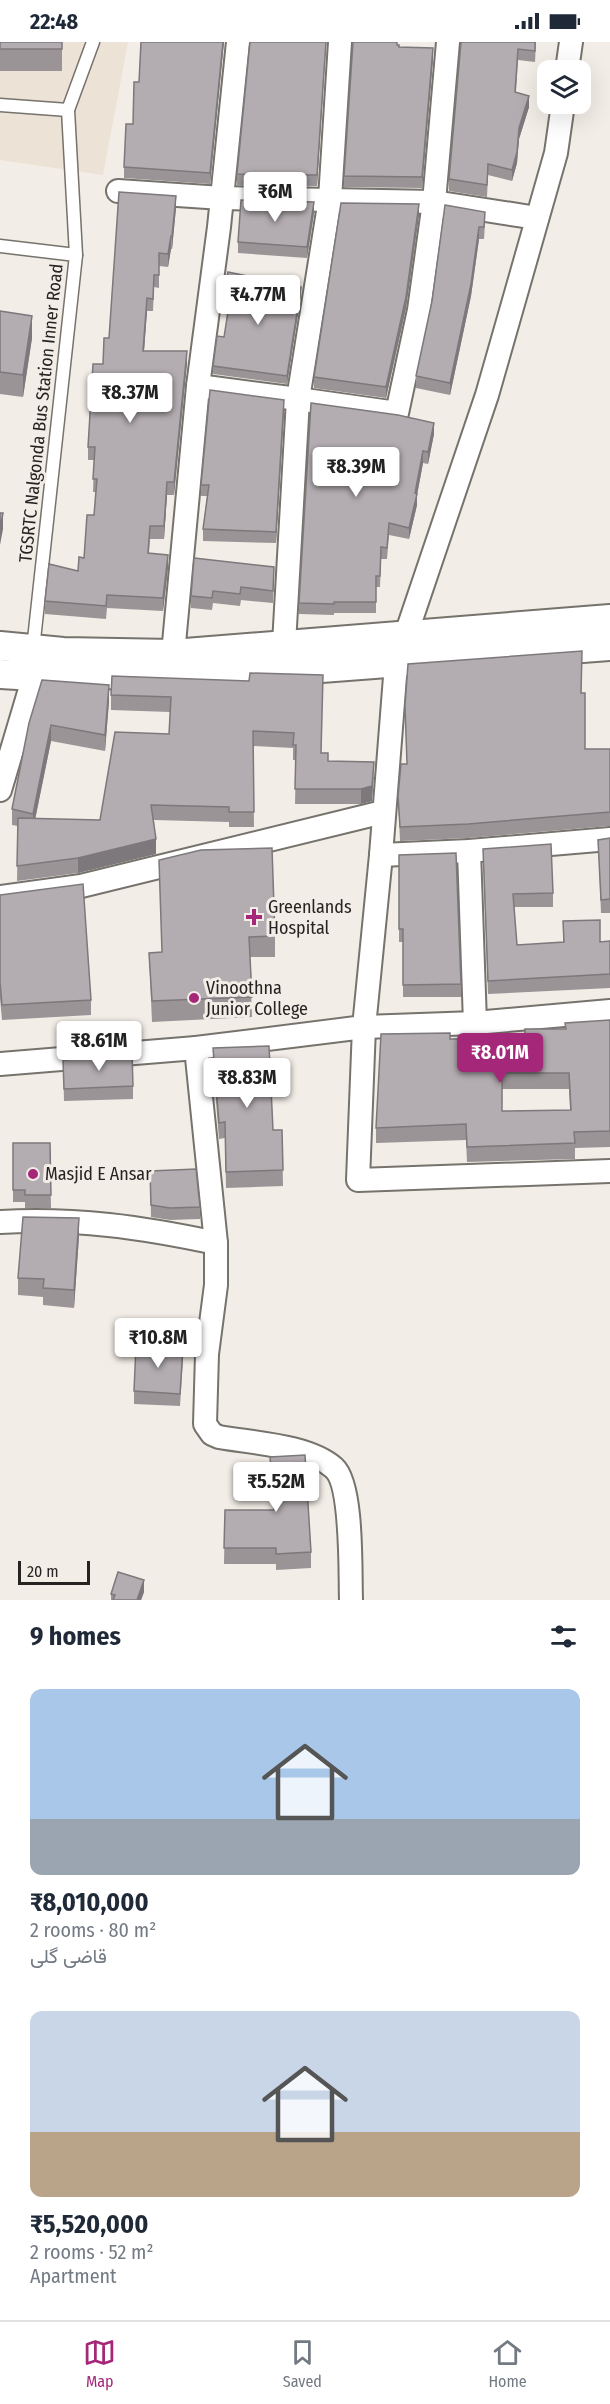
<!DOCTYPE html>
<meta charset="utf-8">
<style>
body{margin:0;font-family:"Fira Sans Condensed",Vazirmatn,sans-serif;background:#f2f2f3;color:#1f2937;height:100vh;display:flex;flex-direction:column;font-size:22px;white-space:nowrap}
*{box-sizing:border-box;margin:0}
p{font-size:20px;color:#747a83}
.icon{flex:none;width:33px;height:33px;fill:none;stroke:currentColor;stroke-width:2;stroke-linecap:round;stroke-linejoin:round}
.map{position:relative;height:1558px;overflow:hidden}
.sheet{display:flex;flex-direction:column;background:#fff;flex:1}
.sheet>*{flex:none}
.fabs{position:absolute;left:537px;top:18px;display:grid;gap:12px}
.fabs a{display:grid;place-items:center;width:54px;height:54px;border-radius:12px;background:#fff;box-shadow:0 6px 24px #0002;font-size:30px}
.scale{position:absolute;left:18px;bottom:15px;width:72px;box-sizing:border-box;padding-left:6px;border:3px solid #262422;border-top:0;font-size:16px;line-height:21px;white-space:nowrap;color:#262422;-webkit-text-stroke:4px #f3ede7;paint-order:stroke}
.price{position:absolute;translate:-50% -51px;padding:0 14px;border-radius:6px;background:#fff;color:#222;font-size:20px;line-height:39px;filter:drop-shadow(0 2px 3px #0008)}
.price::after{content:'';position:absolute;left:50%;top:36px;width:18px;height:14px;margin-left:-9px;background:inherit;clip-path:polygon(0 0,100% 0,50% 100%)}
.price.on{background:#a52779;color:#fff}
ul{padding:0;list-style:none}
li{display:grid;align-content:center;gap:12px;height:318px;padding:0 30px}
li span{display:grid;place-items:center;height:186px;border-radius:12px;color:#555}
li>.icon{margin-inline-start:auto}
span .icon{width:108px;height:108px;fill:#fffc;stroke-width:1}
li b{font-size:26px}
h2{display:flex;justify-content:space-between;align-items:center;height:72px;padding:0 30px;font-size:26px}
.status{display:flex;justify-content:space-between;align-items:center;height:42px;padding:0 30px;background:#fff;direction:ltr}
.status svg{height:16px;fill:currentColor}
.tab-bar{display:flex;justify-content:space-around;align-items:center;height:84px;border-top:2px solid #e0e1e3;background:#fff;font-size:16px;color:#747a83}
.tab-bar a{display:grid;justify-items:center;gap:3px}
.tab-bar .on{color:#a52779}
.map>svg:first-child{display:block}
</style>
<div class="status"><b>22:48</b><svg viewBox="0 0 49 12"><path d="M0 12V9h3v3zM5 12V6h3v6zM10 12V3h3v9zM15 12V0h3v12zM26 1h20v11H26zM47 4h2v5h-2z"/></svg></div>
<div class="map">
<svg width="610" height="1558" viewBox="0 0 610 1558">
<rect width="100%" height="100%" fill="#f3ede7"/>
<polygon fill="#ece2d5" points="0,0 128,0 103,133 0,118"/>
<g fill="none" stroke-linecap="round" stroke-linejoin="round">
<defs>
<g id="service">
<polyline points="0,63 68,68"/>
<polyline points="0,204 76,213"/>
<polyline points="33,607 76,213 68,68 93,0"/>
</g>
<g id="minor">
<polyline points="567,28 571,0"/>
<polyline points="563,62 556,111 487,353 396,622 381,813 364,985 358,1138 610,1129"/>
<polyline points="118,149 222,156 434,160 537,176"/>
<polyline points="198,344 219,185 238,0"/>
<polyline points="284,602 298,357 397,371 419,268 434,160 448,0"/>
<polyline points="173,612 198,344 298,357 330,157 340,0"/>
<polyline points="0,748 34,634 34,620"/>
<polyline points="469,809 475,981"/>
<polyline points="381,813 469,809 610,797"/>
<polyline points="0,855 81,844 383,770"/>
<path d="M196,1006L216,1201V1243L207,1312L205,1382L212,1392L219,1395C252,1401 308,1403 334,1426C353,1443 350,1531 351,1558"/>
<polyline points="0,1022 196,1006 364,985 475,981 610,969"/>
<path d="M0,1180C77,1176 141,1185 216,1201"/>
</g>
<g id="tertiary">
<polyline points="0,604 63,610 173,612 610,577"/>
<polyline points="0,632 34,634 295,628 610,604"/>
</g>
</defs>
<use href="#service" stroke="#76726c" stroke-width="15"/>
<use href="#minor" stroke="#76726c" stroke-width="26"/>
<use href="#tertiary" stroke="#76726c" stroke-width="32"/>
<use href="#service" stroke="#fff" stroke-width="12"/>
<use href="#minor" stroke="#fff" stroke-width="22"/>
<use href="#tertiary" stroke="#fff" stroke-width="28"/>
</g>
<g fill="#9a9497" fill-rule="evenodd">
<rect x="0" y="0" width="62" height="29"/>
<polygon points="141,0 224,0 210,142 124,136 124,125 133,82 139,40"/>
<polygon points="326,0 317,144 237,143 237,132"/>
<polygon points="461,0 536,0 535,20 518,18 516,50 529,65 519,97 517,121 512,139 488,133 487,155 449,149 449,137"/>
<polygon points="397,3 399,5 433,17 422,146 344,145 344,134"/>
<polygon points="445,163 485,182 484,197 479,197 471,254 450,353 416,346 416,334 432,259"/>
<polygon points="176,166 172,207 171,207 168,225 159,224 159,246 154,245 153,269 147,269 144,309 187,321 174,453 167,453 164,497 150,497 149,511 168,526 163,569 107,566 106,577 45,572 45,559 78,529 84,516 94,473 96,450 93,450 94,418 88,418 88,405 103,322 109,296"/>
<polygon points="314,171 307,216 238,211 238,200"/>
<polygon points="419,173 406,266 386,356 314,346 314,335"/>
<polygon points="224,250 301,253 287,342 213,332 213,324 224,295 229,259 224,258"/>
<polygon points="0,269 32,296 23,355 0,352"/>
<polygon points="284,369 276,501 203,499 203,487 207,454 201,454 201,443"/>
<polygon points="434,392 428,422 423,421 417,453 417,463 409,497 389,493 387,517 381,517 380,545 376,545 376,571 334,571 334,573 299,572 299,561"/>
<polygon points="274,538 273,561 241,558 240,564 213,561 212,568 191,566 191,554"/>
<polygon points="582,623 581,651 585,707 610,707 610,784 468,796 400,799 398,754"/>
<polygon points="249,639 328,719 374,735 372,759 361,762 295,762 296,718 293,718 293,706 253,704 254,785 229,785 229,780 154,778 156,812 78,831 17,839 18,784 12,783 12,767 29,681 109,659 105,709 51,699 35,777 100,778 169,692 170,670 111,668 111,653"/>
<polygon points="610,796 610,871 601,871 598,798"/>
<polygon points="483,807 553,851 553,865 514,865 517,903 563,900 563,879 600,900 610,899 610,946 488,952"/>
<polygon points="399,813 461,942 461,955 403,955 403,900 399,900"/>
<polygon points="159,818 275,894 275,915 250,915 252,975 152,980 149,911 162,910"/>
<polygon points="0,853 91,958 91,973 2,978 0,956"/>
<path d="M610,978V1105L575,1106V1117L467,1120L466,1098L376,1101V1086L450,997L525,996L565,987ZM502,1047H569L570,1068L502,1069Z"/>
<polygon points="213,1006 273,1088 282,1088 283,1144 226,1146 225,1096 219,1097 213,1022"/>
<polygon points="63,1018 133,1044 133,1057 64,1059"/>
<polygon points="13,1101 50,1101 51,1166 25,1166 25,1160 13,1160"/>
<polygon points="150,1129 200,1165 200,1177 170,1178 151,1175"/>
<polygon points="79,1194 74,1266 43,1263 43,1255 18,1253 18,1236"/>
<polygon points="183,1318 180,1364 134,1362 134,1349"/>
<polygon points="270,1415 311,1510 311,1526 276,1528 276,1522 224,1522 225,1468 273,1468"/>
<polygon points="144,1550 141,1558 111,1558 111,1552"/>
</g>
<g fill="#7d787b">
<polygon points="223,0 224,0 210,142 210,131"/>
<polygon points="326,0 317,144 317,133"/>
<polygon points="433,6 433,17 422,146 422,135"/>
<polygon points="529,54 529,65 519,97 517,121 512,139 512,128 519,86"/>
<polygon points="176,154 176,166 172,207 172,194"/>
<polygon points="314,160 314,171 307,216 307,205"/>
<polygon points="419,162 419,173 406,266 386,356 386,345"/>
<polygon points="479,185 479,197 471,254 450,353 450,341"/>
<polygon points="171,194 171,207 168,225 168,212"/>
<polygon points="301,245 301,253 287,342 287,334"/>
<polygon points="147,256 147,269 143,322 143,309"/>
<polygon points="32,274 32,296 23,355 23,333"/>
<polygon points="187,309 187,321 174,453 174,440"/>
<polygon points="284,358 284,369 276,501 276,490"/>
<polygon points="434,381 434,392 428,422 428,410"/>
<polygon points="423,409 423,421 417,453 417,463 409,497 409,486"/>
<polygon points="167,440 167,453 164,497 164,484"/>
<polygon points="3,471 3,487 0,503 0,487"/>
<polygon points="168,513 168,526 163,569 163,556"/>
<polygon points="109,643 109,659 105,709 105,693"/>
<polygon points="51,683 51,699 33,788 33,772"/>
<polygon points="374,720 372,759 361,762 361,747"/>
<polygon points="156,797 156,812 78,831 78,816"/>
<polygon points="79,1176 79,1194 74,1266 74,1248"/>
<polygon points="144,1538 144,1550 141,1558 137,1558"/>
</g>
<g fill="#b3acb0" stroke="#7d787b" stroke-width="1.5" fill-rule="evenodd">
<rect x="0" y="0" width="62" height="7"/>
<polygon points="141,0 223,0 210,131 124,125 126,82 133,82 134,40 139,40"/>
<polygon points="250,0 326,0 317,133 237,132"/>
<polygon points="353,0 397,0 397,3 399,3 399,5 433,6 422,135 344,134"/>
<polygon points="461,0 535,0 535,9 518,7 515,50 529,54 519,86 517,110 512,128 488,122 487,143 449,137"/>
<polygon points="119,150 176,154 172,194 171,194 168,212 159,211 159,233 154,233 153,257 147,256 143,309 187,309 174,440 167,440 164,484 150,484 148,511 168,513 163,556 107,553 106,564 45,559 49,522 78,529 79,515 84,516 87,473 94,473 97,437 93,437 95,405 88,405 93,322 103,322 104,296 109,296"/>
<polygon points="241,158 314,160 307,205 238,200"/>
<polygon points="341,161 419,162 406,255 386,345 314,335"/>
<polygon points="445,163 485,170 484,185 479,185 471,242 450,341 416,334 432,259"/>
<polygon points="228,230 301,245 287,334 213,324 217,294 224,295 231,251 224,250"/>
<polygon points="0,269 32,274 23,333 0,330"/>
<polygon points="210,348 284,358 276,490 203,487 209,443 201,443"/>
<polygon points="311,361 398,373 434,381 428,410 423,409 415,451 417,452 409,486 389,481 387,506 381,505 380,534 376,534 376,560 334,560 334,562 299,561"/>
<polygon points="0,471 3,471 0,487"/>
<polygon points="194,516 274,525 273,549 241,545 240,552 213,549 212,556 191,554"/>
<polygon points="582,609 581,651 585,651 585,707 610,707 610,770 468,782 400,785 398,754 401,722 407,722 405,663 408,622"/>
<polygon points="250,631 323,633 321,711 328,711 328,719 374,720 372,744 361,747 295,747 296,703 293,703 294,691 253,689 254,770 229,770 229,765 151,763 156,797 78,816 17,824 18,776 100,778 115,690 169,692 171,655 111,653 112,634 249,639"/>
<polygon points="42,638 109,643 105,693 51,683 33,772 12,767 29,681"/>
<polygon points="610,796 610,857 601,858 598,798"/>
<polygon points="551,802 553,851 513,852 517,903 564,900 563,879 600,878 600,900 610,899 610,932 488,939 483,807"/>
<polygon points="272,806 275,894 249,895 252,955 152,959 149,911 162,910 159,818 201,808"/>
<polygon points="456,811 461,942 403,943 403,887 399,887 399,813"/>
<polygon points="83,842 91,958 2,963 0,940 0,853"/>
<path d="M610,978V1089L574,1090L575,1101L467,1105L466,1082L376,1086L381,992L450,991V997L525,996V987H566L565,981ZM502,1031H569L571,1068L502,1069Z"/>
<polygon points="269,1004 273,1088 282,1088 283,1128 226,1130 225,1080 219,1081 213,1006"/>
<polygon points="132,1012 133,1044 64,1047 63,1018"/>
<polygon points="13,1101 50,1101 51,1153 25,1153 25,1148 13,1148"/>
<polygon points="196,1127 200,1165 170,1166 151,1163 150,1129"/>
<polygon points="23,1175 79,1176 74,1248 43,1246 44,1237 18,1236"/>
<polygon points="136,1303 183,1305 180,1352 134,1349"/>
<polygon points="305,1413 311,1510 276,1512 276,1506 224,1506 225,1468 274,1468 270,1415"/>
<polygon points="118,1530 144,1538 137,1558 113,1558 115,1553 111,1552"/>
</g>
<g fill="#a52779" stroke="#f3ede7" stroke-width="2">
<path d="M251 866h6v6h6v6h-6v6h-6v-6h-6v-6h6z"/>
<circle cx="194" cy="956" r="6"/>
<circle cx="33" cy="1132" r="6"/>
</g>
<g text-anchor="middle" dominant-baseline="central" stroke-width="6" stroke-linejoin="round" paint-order="stroke">
<g font-size="18" fill="#262422" stroke="#f3ede7">
<text transform="translate(41 371) rotate(-84)">TGSRTC Nalgonda Bus Station Inner Road</text>
</g>
<g font-size="18" fill="#262422" stroke="#f3ede7" text-anchor="start">
<text x="268" y="865">Greenlands<tspan x="268" dy="21">Hospital</tspan></text>
<text x="206" y="946">Vinoothna<tspan x="206" dy="21">Junior College</tspan></text>
<text x="45" y="1132">Masjid E Ansar</text>
</g>
</g>
</svg>
<div class="fabs">
<a><svg class="icon" aria-label="layers" viewBox="0 0 24 24"><path d="M12 4l9 5-9 5-9-5zM3 14l9 5 9-5"/></svg></a>
</div>
<div class="scale">20 m</div>
<b class="price" style="left:275px;top:181px">₹6M</b>
<b class="price" style="left:258px;top:284px">₹4.77M</b>
<b class="price" style="left:130px;top:382px">₹8.37M</b>
<b class="price" style="left:356px;top:456px">₹8.39M</b>
<b class="price" style="left:99px;top:1030px">₹8.61M</b>
<b class="price on" style="left:500px;top:1042px">₹8.01M</b>
<b class="price" style="left:247px;top:1067px">₹8.83M</b>
<b class="price" style="left:158px;top:1327px">₹10.8M</b>
<b class="price" style="left:276px;top:1471px">₹5.52M</b>
</div>
<section class="sheet">
<h2>9 homes<svg class="icon" aria-label="filters" viewBox="0 0 24 24"><path d="M4 7h16M4 17h16"/><circle cx="9" cy="7" r="2"/><circle cx="15" cy="17" r="2"/></svg></h2>
<ul>
<li><span style="background:linear-gradient(#a9c7e8 70%,#9aa5b1 0)"><svg class="icon" aria-label="home" viewBox="0 0 24 24"><path d="M3 11l9-7 9 7M6 9v11h12V9"/></svg></span><div><b>₹8,010,000</b><p>2 rooms · 80 m²</p><p>قاضی گلی</p></div></li>
<li><span style="background:linear-gradient(#c9d6e8 65%,#b9a48a 0)"><svg class="icon" aria-label="home" viewBox="0 0 24 24"><path d="M3 11l9-7 9 7M6 9v11h12V9"/></svg></span><div><b>₹5,520,000</b><p>2 rooms · 52 m²</p><p>Apartment</p></div></li>
</ul>
</section>
<nav class="tab-bar">
<a class="on"><svg class="icon" aria-label="map" viewBox="0 0 24 24"><path d="M3 6l6-2 6 2 6-2v14l-6 2-6-2-6 2zM9 4v14M15 6v14"/></svg>Map</a>
<a><svg class="icon" aria-label="saved" viewBox="0 0 24 24"><path d="M7 4h10v16l-5-4-5 4z"/></svg>Saved</a>
<a><svg class="icon" aria-label="home" viewBox="0 0 24 24"><path d="M3 11l9-7 9 7M6 9v11h12V9"/></svg>Home</a>
</nav>
